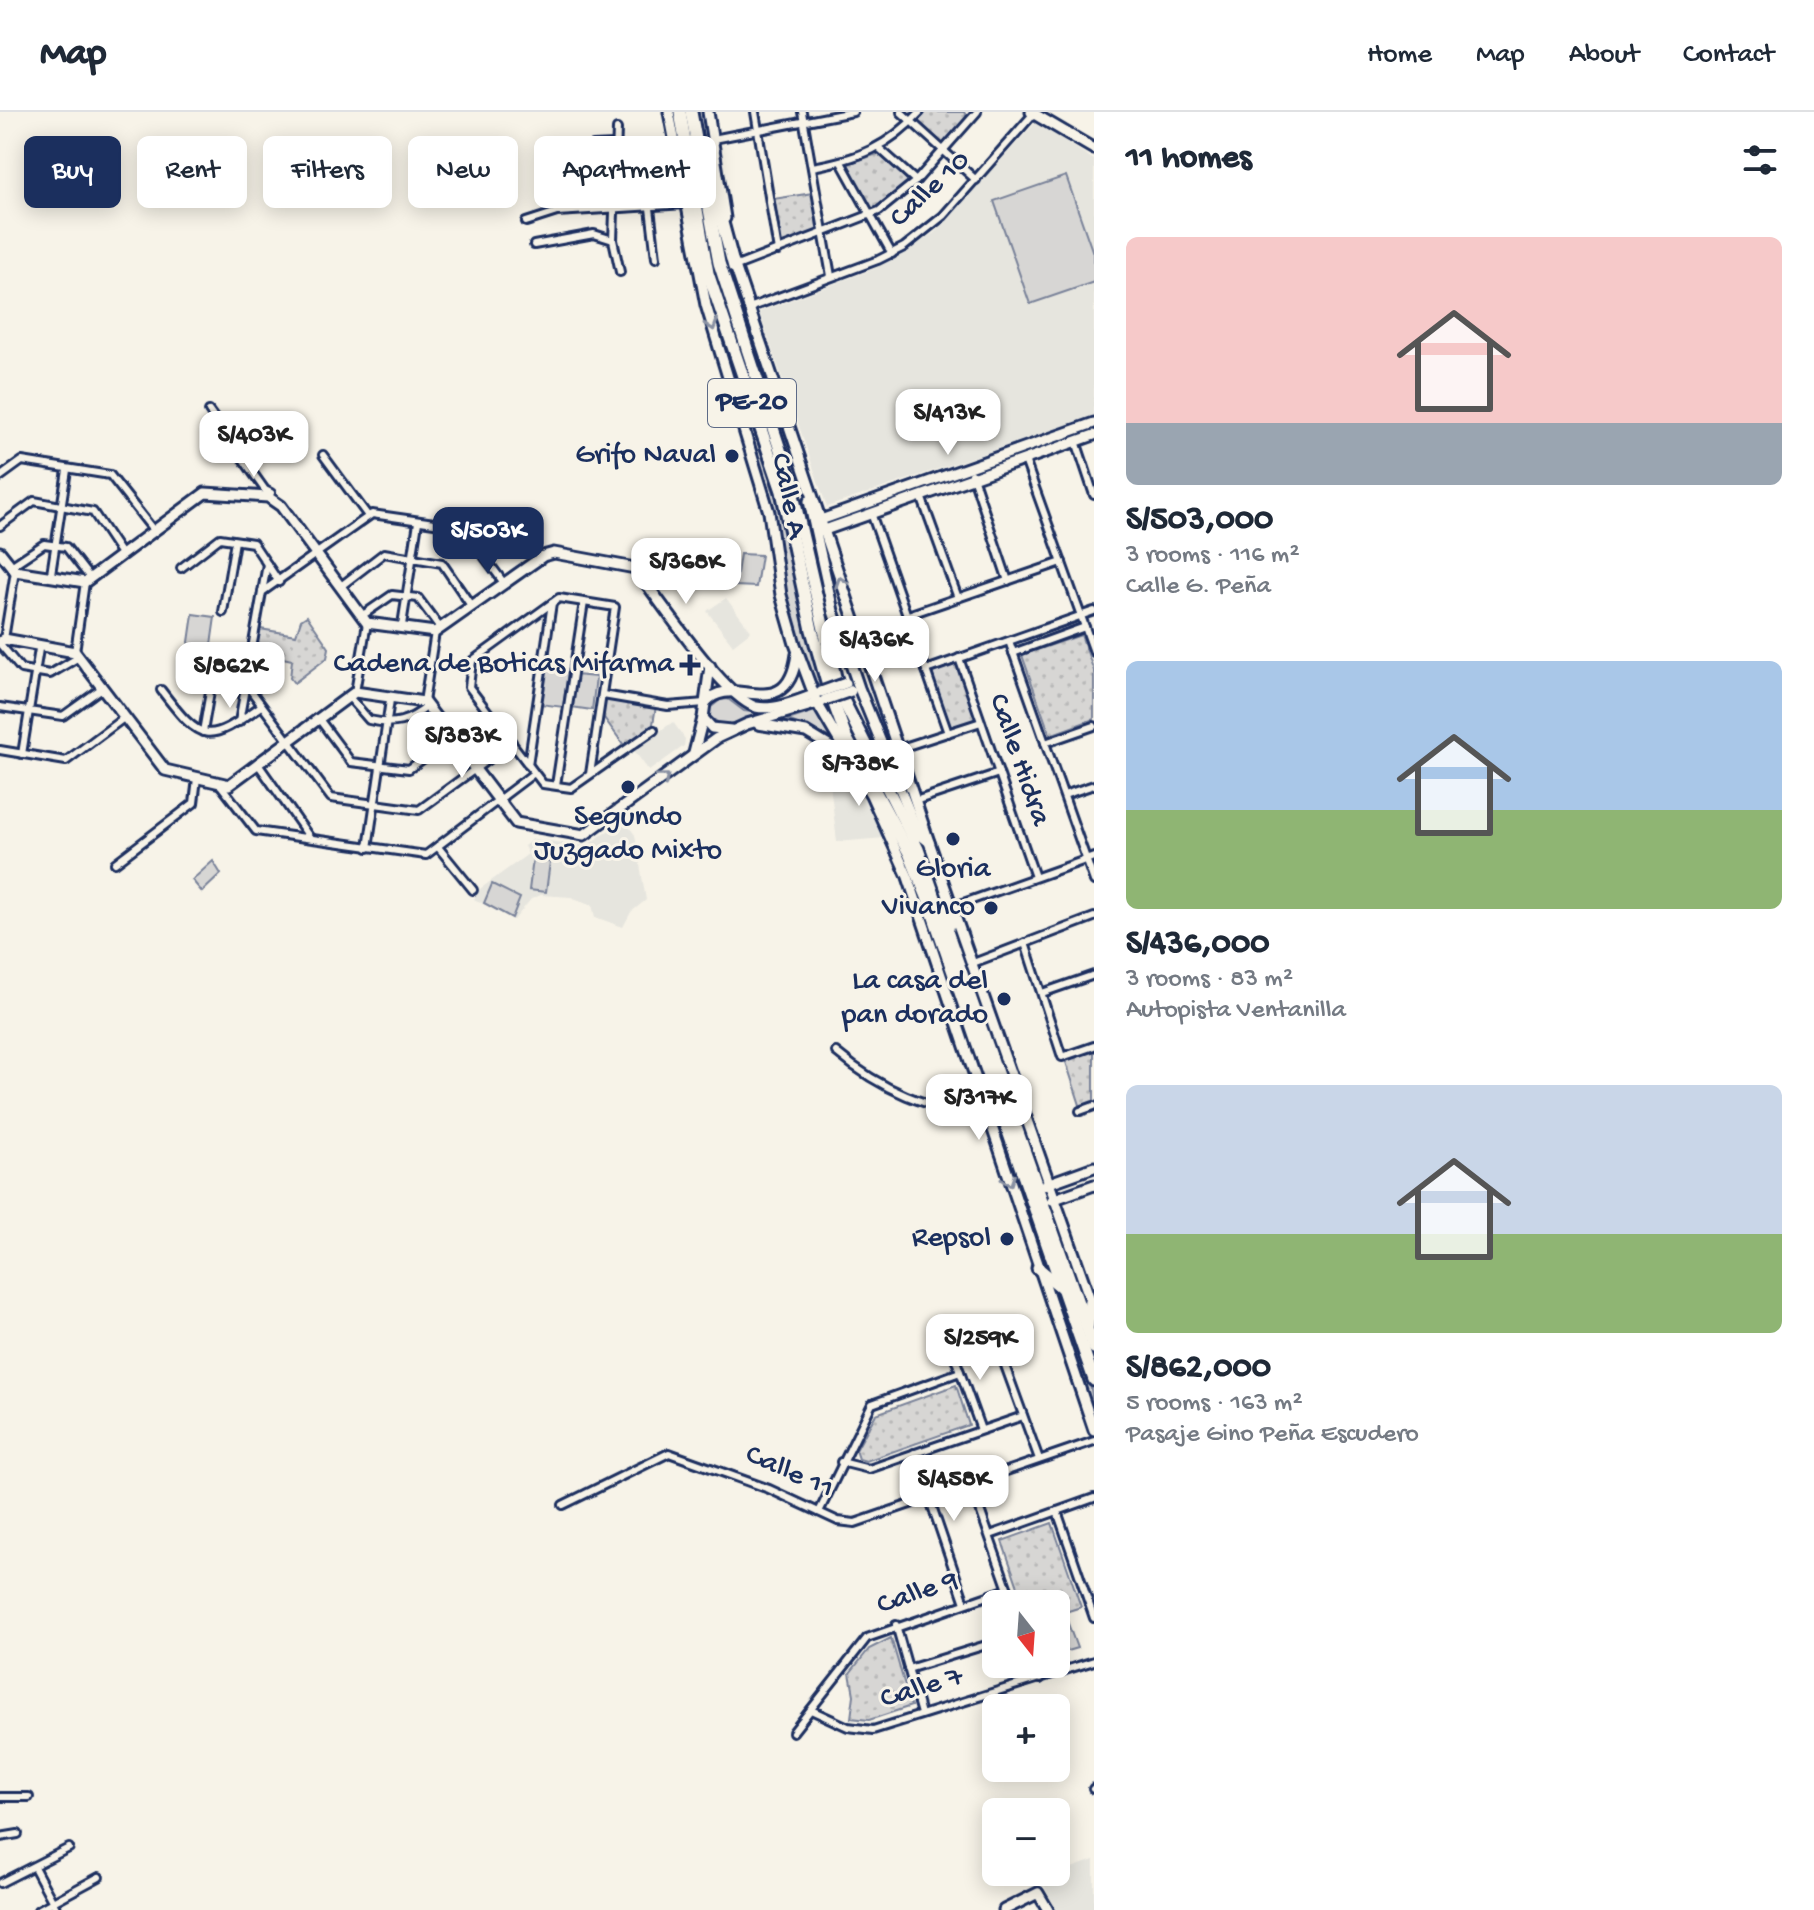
<!DOCTYPE html>
<meta charset="utf-8">
<style>
body{margin:0;font-family:"Gochi Hand",sans-serif;background:#f2f2f3;color:#1f2937;height:100vh;display:flex;flex-direction:column;font-size:30px;white-space:nowrap}
*{box-sizing:border-box;margin:0}
p{font-size:26px;color:#747a83}
.icon{flex:none;width:44px;height:44px;fill:none;stroke:currentColor;stroke-width:2;stroke-linecap:round;stroke-linejoin:round}
.map{position:relative;flex:1;overflow:hidden}
.side{display:flex;flex-direction:column;background:#fff;width:720px}
.side>*{flex:none}
.hud{position:absolute;left:24px;top:24px;width:760px;height:72px;display:flex;gap:16px}
.needle{width:52px;rotate:163deg}
.buttons{position:absolute;left:982px;top:1478px;display:grid;gap:16px}
.buttons a{display:grid;place-items:center;width:88px;height:88px;border-radius:12px;background:#fff;box-shadow:0 4px 20px #0003;font-size:40px}
.price{position:absolute;translate:-50% -68px;padding:0 18px;border-radius:16px;background:#fff;color:#222;font-size:26px;line-height:52px;filter:drop-shadow(0 2px 4px #0008)}
.price::after{content:'';position:absolute;left:50%;top:48px;width:24px;height:18px;margin-left:-12px;background:inherit;clip-path:polygon(0 0,100% 0,50% 100%)}
.price.selected{background:#1b2f5e;color:#fff}
ul{padding:0;list-style:none}
li{display:grid;align-content:center;gap:16px;height:424px;padding:0 32px}
li span{display:grid;place-items:center;height:248px;border-radius:12px;color:#555}
li>.icon{margin-inline-start:auto}
span .icon{width:144px;height:144px;fill:#fffc;stroke-width:1}
li b{font-size:34px}
h2{display:flex;justify-content:space-between;align-items:center;height:96px;padding:0 32px;font-size:34px}
.pill{padding:0 28px;border-radius:12px;background:#fff;box-shadow:0 4px 20px #0003;font-size:28px;line-height:72px}
.pill.selected{background:#1b2f5e;color:#fff}
header{display:flex;align-items:center;gap:48px;box-sizing:border-box;height:112px;padding:0 40px;background:#fff;border-bottom:2px solid #e0e1e3}
header strong{font-size:38px}
nav{display:flex;gap:44px;margin-inline-start:auto;font-size:28px}
main{display:flex;flex:1;min-height:0}
.map>svg:first-child{display:block}
</style>
<header>
<strong>Map</strong>
<nav><a>Home</a><a>Map</a><a>About</a><a>Contact</a></nav>
</header>
<main>
<div class="map">
<svg width="1094" height="1798" viewBox="0 0 1094 1798">
<defs>
<pattern id="park-dots" width="8" height="8" patternUnits="userSpaceOnUse" patternTransform="scale(2)"><rect width="8" height="8" fill="#d7d6d4"/><path d="M2 2h.1M6 6h.1" fill="none" stroke="#b8b8b8" stroke-width="1.8" stroke-linecap="round"/></pattern>
</defs>
<rect width="100%" height="100%" fill="#f7f3e8"/>
<filter id="ink" filterUnits="userSpaceOnUse"><feTurbulence type="fractalNoise" baseFrequency=".0125" numOctaves="2"/><feDisplacementMap in="SourceGraphic" scale="16" xChannelSelector="R" yChannelSelector="G"/><feConvolveMatrix kernelMatrix="1 2 1 2 8 2 1 2 1" color-interpolation-filters="sRGB"/></filter>
<g filter="url(#ink)">
<g fill="#e6e5de">
<polygon points="1036,10 1094,48 1094,304 827,395 759,200 876,156 934,121"/>
<polygon points="726,486 751,519 733,533 707,499"/>
<polygon points="673,610 685,627 684,634 649,659 633,637"/>
<polygon points="849,661 850,662 884,726 837,730 829,663"/>
<polygon points="624,708 635,723 646,788 631,800 623,815 595,805 592,793 571,785 541,783 531,787 514,808 474,787 480,777 528,742 524,734 533,727 586,734"/>
<polygon points="1094,1748 1094,1798 1056,1798 1041,1767"/>
</g>
<g fill="#d7d6d4" stroke="#798299" stroke-width="2">
<polygon points="674,0 713,192 779,396 821,572 815,575 790,503 761,355 705,179"/>
<polygon points="1066,64 1094,144 1094,170 1030,192 994,89"/>
<polygon points="740,442 761,443 756,475 735,474"/>
<polygon points="193,502 215,505 210,540 188,537"/>
<polygon points="545,557 568,560 563,595 540,592"/>
<polygon points="575,563 596,565 592,598 571,595"/>
<polygon points="728,587 744,599 768,602 723,614 709,604 710,596 720,588"/>
<polygon points="815,599 831,626 788,608"/>
<polygon points="533,747 550,750 546,780 529,778"/>
<polygon points="213,749 221,762 202,780 192,768"/>
<polygon points="492,772 520,786 512,806 484,791"/>
<path d="M1050,1179C1071,1205 1094,1270 1094,1304Z"/>
<polygon points="1066,1506 1077,1536 1057,1542 1056,1509"/>
</g>
<g fill="url(#park-dots)" stroke="#798299" stroke-width="2">
<polygon points="924,0 964,0 968,7 943,34 915,10"/>
<polygon points="880,41 911,72 871,101 845,53"/>
<polygon points="813,81 818,124 781,137 773,87"/>
<polygon points="307,504 329,536 327,546 294,571 290,566 292,548 256,540 260,517 296,523 301,508"/>
<polygon points="1081,523 1094,559 1094,607 1050,623 1022,543"/>
<polygon points="960,549 981,608 947,620 926,558"/>
<polygon points="605,585 656,594 652,618 626,636 602,603"/>
<polygon points="1094,937 1094,992 1081,996 1065,947"/>
<polygon points="956,1273 969,1313 866,1349 859,1347 856,1338 876,1302"/>
<polygon points="1052,1411 1081,1495 1056,1503 1056,1492 1024,1492 1002,1429"/>
<polygon points="891,1526 911,1594 869,1608 851,1606 854,1583 850,1561 869,1537"/>
</g>
<g fill="none" stroke-linecap="round" stroke-linejoin="round">
<defs>
<g id="street">
<polyline points="755,0 778,139"/>
<polyline points="802,0 831,164"/>
<polyline points="901,0 976,68"/>
<polyline points="617,17 613,128 620,160"/>
<polyline points="713,27 853,0"/>
<polyline points="593,34 614,33"/>
<polyline points="879,36 916,69"/>
<polyline points="841,50 892,142"/>
<path d="M812,55C858,47 888,35 920,0"/>
<polyline points="576,56 613,56"/>
<polyline points="650,96 656,146"/>
<polyline points="526,110 557,100 686,92"/>
<polyline points="534,133 594,122 613,128"/>
<polyline points="734,155 879,99 916,69 977,0"/>
<polyline points="749,196 878,148 904,135 943,104 1035,0"/>
<polyline points="209,299 265,378 271,381 268,385"/>
<polyline points="1076,329 1094,383"/>
<polyline points="323,343 368,404"/>
<polyline points="1025,348 1094,540"/>
<polyline points="972,362 1008,469"/>
<polyline points="0,365 22,349 110,363 154,419"/>
<polyline points="921,384 958,486"/>
<polyline points="871,401 948,621"/>
<polyline points="0,414 34,389 93,400 121,442"/>
<polyline points="11,454 44,432 66,435 90,466"/>
<polyline points="181,456 220,426 253,431 279,470"/>
<polyline points="51,462 67,358"/>
<polyline points="341,474 384,441 442,451 472,495"/>
<polyline points="262,480 372,402 462,415 504,471"/>
<polyline points="223,500 235,429"/>
<polyline points="363,503 392,483 418,486 441,517"/>
<polyline points="908,503 1062,450"/>
<polyline points="402,513 418,410"/>
<polyline points="4,527 15,459"/>
<polyline points="1009,529 1094,769"/>
<polyline points="0,532 21,557 50,562 79,545"/>
<polyline points="75,540 85,470"/>
<polyline points="1013,541 1085,515"/>
<polyline points="959,546 1035,765"/>
<polyline points="926,558 1094,499"/>
<polyline points="246,572 331,686 419,698 512,630"/>
<path d="M161,578C202,632 207,632 261,594"/>
<polyline points="355,580 367,511"/>
<polyline points="603,583 668,594 705,591"/>
<path d="M349,585L369,608C395,614 408,610 428,594"/>
<polyline points="424,590 435,520"/>
<polyline points="0,595 63,604 102,576"/>
<polyline points="319,607 351,650 409,657 449,628 450,623"/>
<polyline points="239,610 267,452"/>
<polyline points="203,620 216,545"/>
<polyline points="1045,631 1094,614"/>
<polyline points="898,637 981,610"/>
<polyline points="0,638 66,649 125,605"/>
<polyline points="22,642 39,537"/>
<polyline points="258,652 310,726"/>
<polyline points="528,653 552,491"/>
<polyline points="590,662 615,495 559,486 472,549 469,575 543,672 571,676 654,618"/>
<polyline points="219,671 256,719 426,743 534,661"/>
<polyline points="556,673 584,490"/>
<polyline points="1064,683 1094,673"/>
<polyline points="915,689 999,661"/>
<polyline points="438,735 473,778"/>
<polyline points="368,736 390,588"/>
<polyline points="115,751 194,691 197,666"/>
<polyline points="952,795 1094,745"/>
<polyline points="1025,831 1062,945 1094,934"/>
<polyline points="973,851 1094,805"/>
<polyline points="1042,881 1094,863"/>
<path d="M836,940C877,975 932,1002 987,999"/>
<polyline points="1080,999 1094,994"/>
<polyline points="950,1232 981,1318"/>
<polyline points="999,1237 1039,1347"/>
<polyline points="914,1341 965,1491"/>
<polyline points="841,1350 869,1357 1023,1304"/>
<polyline points="971,1372 1013,1492"/>
<polyline points="563,1393 669,1341 769,1377 838,1409 855,1411 1094,1329"/>
<polyline points="1057,1399 1094,1506"/>
<polyline points="819,1400 872,1292 960,1260"/>
<polyline points="990,1423 1094,1386"/>
<polyline points="896,1513 921,1602"/>
<polyline points="1035,1552 1040,1567"/>
<polyline points="908,1557 996,1530"/>
<polyline points="811,1598 848,1615 873,1618 1094,1549"/>
<polyline points="793,1620 867,1526 1008,1477"/>
<polyline points="1093,1677 1094,1676"/>
<polyline points="0,1685 29,1685"/>
<polyline points="0,1725 18,1722"/>
<polyline points="34,1755 57,1798"/>
<polyline points="0,1771 69,1736"/>
<polyline points="38,1798 99,1765"/>
</g>
<g id="secondary">
<polyline points="669,0 706,193 769,400 781,483 795,532 817,591 871,683 908,765 1094,1318"/>
<polyline points="708,0 725,106"/>
<polyline points="1031,0 1094,37"/>
<polyline points="733,148 929,730 1092,1193"/>
<polyline points="809,389 833,499 859,576 918,721 929,730"/>
<polyline points="815,410 1094,311"/>
<polyline points="819,420 1094,323"/>
<path d="M0,440L15,459L85,470L205,381L268,385L281,394L367,511L435,520L543,444L554,441L635,456C658,486 724,586 756,595C774,599 800,588 816,582"/>
<polyline points="0,530 4,527 75,540 165,658 229,673 355,580 424,590 516,711 584,723 717,626 747,612 822,590"/>
<path d="M705,591C732,558 787,616 797,542"/>
<polyline points="703,606 712,616 731,618"/>
<polyline points="758,612 806,620 847,645"/>
<polyline points="694,641 703,606 710,554"/>
<polyline points="1044,1073 1094,1055"/>
<polyline points="1052,1088 1094,1073"/>
<polyline points="1004,1798 1038,1781 1048,1798"/>
</g>
<g id="highway">
<polyline points="680,0 708,161 782,379 812,518 830,581 846,625 909,741 927,785 1094,1268"/>
<polyline points="691,0 719,151 789,365 838,578 918,737 1094,1236"/>
<polyline points="707,55 734,155"/>
<polyline points="948,817 952,795"/>
<polyline points="1038,1156 1062,1176"/>
<polyline points="1088,1213 1090,1188"/>
</g>
</defs>
<use href="#street" stroke="#1b2f5e" stroke-width="12"/>
<use href="#secondary" stroke="#1b2f5e" stroke-width="15"/>
<use href="#highway" stroke="#1b2f5e" stroke-width="17"/>
<use href="#street" stroke="#f7f3e8" stroke-width="6"/>
<use href="#secondary" stroke="#f7f3e8" stroke-width="9"/>
<use href="#highway" stroke="#f7f3e8" stroke-width="11"/>
<defs>
<g id="secondary-bridge">
<polyline points="821,580 846,571"/>
<polyline points="825,588 851,579"/>
</g>
</defs>
<use href="#secondary-bridge" stroke="#1b2f5e" stroke-width="15" stroke-linecap="butt"/>
<use href="#secondary-bridge" stroke="#f7f3e8" stroke-width="9"/>
</g>
<defs><path id="oneway-chevron" d="M-2-3.5L2.5 0L-2 3.5" fill="none" stroke-width="1.6" stroke-linecap="round" stroke-linejoin="round" transform="scale(2)"/></defs>
<g stroke="#8991a3">
<use href="#oneway-chevron" transform="translate(712 213) rotate(72)"/>
<use href="#oneway-chevron" transform="translate(841 470) rotate(-109)"/>
<use href="#oneway-chevron" transform="translate(664 666) rotate(-39)"/>
<use href="#oneway-chevron" transform="translate(1009 1069) rotate(71)"/>
</g>
</g>
<g fill="#1b2f5e" stroke="#f7f3e8" stroke-width="3">
<circle cx="732" cy="344" r="8"/>
<path d="M686 541h8v8h8v8h-8v8h-8v-8h-8v-8h8z"/>
<circle cx="628" cy="675" r="8"/>
<circle cx="953" cy="727" r="8"/>
<circle cx="991" cy="796" r="8"/>
<circle cx="1004" cy="887" r="8"/>
<circle cx="1007" cy="1127" r="8"/>
</g>
<g text-anchor="middle" dominant-baseline="central" stroke-width="6" stroke-linejoin="round" paint-order="stroke">
<rect fill="#f7f3e8" stroke="#5d6a87" stroke-width="2" x="708" y="267" width="88" height="48" rx="6"/>
<g font-size="28" font-weight="bold" fill="#1b2f5e">
<text x="752" y="291">PE-20</text>
</g>
<g font-size="30" fill="#1b2f5e" stroke="#f7f3e8">
<text transform="translate(931 78) rotate(-43)">Calle 10</text>
<text transform="translate(787 384) rotate(78)">Calle A</text>
<text transform="translate(1018 648) rotate(71)">Calle Hidra</text>
<text transform="translate(789 1361) rotate(24)">Calle 11</text>
<text transform="translate(918 1482) rotate(-19)">Calle 9</text>
<text transform="translate(922 1577) rotate(-17)">Calle 7</text>
</g>
<g font-size="30" fill="#1b2f5e" stroke="#f7f3e8" text-anchor="end">
<text x="716" y="344">Grifo Naval</text>
<text x="674" y="553">Cadena de Boticas Mifarma</text>
<text x="628" y="706" text-anchor="middle">Segundo<tspan x="628" dy="34">Juzgado Mixto</tspan></text>
<text x="953" y="758" text-anchor="middle">Gloria</text>
<text x="975" y="796">Vivanco</text>
<text x="988" y="870">La casa del<tspan x="988" dy="34">pan dorado</tspan></text>
<text x="991" y="1127">Repsol</text>
</g>
</g>
</svg>
<div class="buttons">
<a><svg class="needle" viewBox="-14 -14 28 28"><path d="M0-13l5 13h-10z" fill="#e53935"/><path d="M0 13l5-13h-10z" fill="#747a83"/></svg></a>
<a>+</a>
<a>−</a>
</div>
<b class="price" style="left:948px;top:345px">S/413K</b>
<b class="price" style="left:254px;top:367px">S/403K</b>
<b class="price selected" style="left:488px;top:463px">S/503K</b>
<b class="price" style="left:686px;top:494px">S/368K</b>
<b class="price" style="left:875px;top:572px">S/436K</b>
<b class="price" style="left:230px;top:598px">S/862K</b>
<b class="price" style="left:462px;top:668px">S/383K</b>
<b class="price" style="left:859px;top:696px">S/738K</b>
<b class="price" style="left:979px;top:1030px">S/317K</b>
<b class="price" style="left:980px;top:1270px">S/259K</b>
<b class="price" style="left:954px;top:1411px">S/458K</b>
<div class="hud">
<a class="pill selected">Buy</a>
<a class="pill">Rent</a>
<a class="pill">Filters</a>
<a class="pill">New</a>
<a class="pill">Apartment</a>
</div>
</div>
<section class="side">
<h2>11 homes<svg class="icon" aria-label="filters" viewBox="0 0 24 24"><path d="M4 7h16M4 17h16"/><circle cx="9" cy="7" r="2"/><circle cx="15" cy="17" r="2"/></svg></h2>
<ul>
<li><span style="background:linear-gradient(#f6c9c9 75%,#9aa5b1 0)"><svg class="icon" aria-label="home" viewBox="0 0 24 24"><path d="M3 11l9-7 9 7M6 9v11h12V9"/></svg></span><div><b>S/503,000</b><p>3 rooms · 116 m²</p><p>Calle G. Peña</p></div></li>
<li><span style="background:linear-gradient(#a9c7e8 60%,#8fb573 0)"><svg class="icon" aria-label="home" viewBox="0 0 24 24"><path d="M3 11l9-7 9 7M6 9v11h12V9"/></svg></span><div><b>S/436,000</b><p>3 rooms · 83 m²</p><p>Autopista Ventanilla</p></div></li>
<li><span style="background:linear-gradient(#c9d6e8 60%,#8fb573 0)"><svg class="icon" aria-label="home" viewBox="0 0 24 24"><path d="M3 11l9-7 9 7M6 9v11h12V9"/></svg></span><div><b>S/862,000</b><p>5 rooms · 163 m²</p><p>Pasaje Gino Peña Escudero</p></div></li>
</ul>
</section>
</main>
